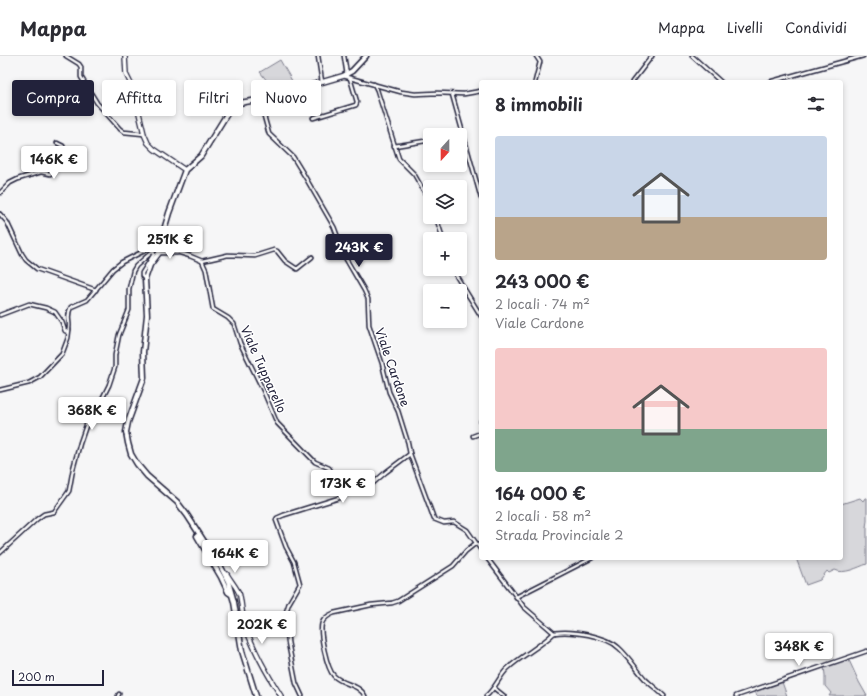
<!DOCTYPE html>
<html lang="it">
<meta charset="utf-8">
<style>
body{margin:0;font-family:"Playpen Sans",sans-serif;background:#f2f2f3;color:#2b2b33;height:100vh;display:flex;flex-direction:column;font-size:15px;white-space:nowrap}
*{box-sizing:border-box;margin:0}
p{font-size:13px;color:#7c7c81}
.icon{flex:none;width:22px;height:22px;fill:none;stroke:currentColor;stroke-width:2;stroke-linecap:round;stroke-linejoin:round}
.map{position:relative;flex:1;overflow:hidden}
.side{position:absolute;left:479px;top:24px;width:364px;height:480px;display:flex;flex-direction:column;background:#fff;border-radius:4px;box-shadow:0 2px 6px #0003}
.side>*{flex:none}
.banner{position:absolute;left:12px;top:24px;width:380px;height:36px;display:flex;gap:8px}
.needle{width:26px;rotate:201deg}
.tools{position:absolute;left:423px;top:72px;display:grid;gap:8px}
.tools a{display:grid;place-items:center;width:44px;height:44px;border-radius:4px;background:#fff;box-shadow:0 2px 6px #0003;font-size:20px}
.scale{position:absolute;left:12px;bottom:10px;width:92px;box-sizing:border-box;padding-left:4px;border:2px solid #22223b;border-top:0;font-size:11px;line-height:14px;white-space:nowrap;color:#22223b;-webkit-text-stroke:3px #fff;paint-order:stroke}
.price{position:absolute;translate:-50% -34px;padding:0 9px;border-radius:4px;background:#fff;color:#222;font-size:13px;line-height:26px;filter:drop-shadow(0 1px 2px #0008)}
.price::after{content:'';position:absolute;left:50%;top:24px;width:12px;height:9px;margin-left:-6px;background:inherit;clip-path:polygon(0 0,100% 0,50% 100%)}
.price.active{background:#22223b;color:#fff}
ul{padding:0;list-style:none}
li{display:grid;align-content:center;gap:8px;height:212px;padding:0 16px}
li span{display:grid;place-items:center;height:124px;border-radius:4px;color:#555}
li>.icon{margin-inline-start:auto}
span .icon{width:72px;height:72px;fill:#fffc;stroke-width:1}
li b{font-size:17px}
h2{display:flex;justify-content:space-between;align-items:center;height:48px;padding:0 16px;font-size:17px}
.tag{padding:0 14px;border-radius:4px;background:#fff;box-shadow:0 2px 6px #0003;font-size:14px;line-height:36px}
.tag.active{background:#22223b;color:#fff}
header{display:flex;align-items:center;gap:24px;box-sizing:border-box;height:56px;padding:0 20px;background:#fff;border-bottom:1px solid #e1e1e2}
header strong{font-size:19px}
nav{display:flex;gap:22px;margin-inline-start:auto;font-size:14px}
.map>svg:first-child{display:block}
</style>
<header>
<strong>Mappa</strong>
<nav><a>Mappa</a><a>Livelli</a><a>Condividi</a></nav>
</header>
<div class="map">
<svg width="867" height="640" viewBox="0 0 867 640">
<rect width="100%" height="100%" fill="#f6f6f7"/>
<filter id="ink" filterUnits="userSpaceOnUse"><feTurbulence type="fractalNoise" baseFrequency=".025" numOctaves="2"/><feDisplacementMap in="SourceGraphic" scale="8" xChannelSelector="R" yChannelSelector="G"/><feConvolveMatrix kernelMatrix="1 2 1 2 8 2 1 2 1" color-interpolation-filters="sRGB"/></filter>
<g filter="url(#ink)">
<g fill="#d7d7db" stroke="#7c7c8b">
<polygon points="280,4 295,30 276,36 260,16"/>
<path d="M860,442L863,445L865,442H867V465L866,471H867V508C858,511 844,519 835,514L829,517L827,515L820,524L806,529L796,502H841V448Z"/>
<polygon points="848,602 859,626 867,640 829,640 831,637 825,630 825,619 824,611"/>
<polygon points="782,626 787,640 757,640 755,635"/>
</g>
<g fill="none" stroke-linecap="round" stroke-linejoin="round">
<defs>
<g id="street">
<polyline points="66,0 79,8 81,11 81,21 97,47 120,73 124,76 144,78"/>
<polyline points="318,0 322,26"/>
<polyline points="344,0 347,19"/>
<polyline points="692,0 721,26"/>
<polyline points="343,20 401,36 415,38 437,37 464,38 481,35"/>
<polyline points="535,26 540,6 536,0"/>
<polyline points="632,26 652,0"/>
<polyline points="769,26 863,0"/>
<polyline points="374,28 377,34 399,103 414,118 430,146"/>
<polyline points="452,38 481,142"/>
<polyline points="264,43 264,60 269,78 293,101 304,119 334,171 346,203 364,234 368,243 369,269 382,307 389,336 398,355 408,387 410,398 434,463 444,467 454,466 467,474 481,494"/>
<polyline points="313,62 356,49 357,46 350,22"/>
<polyline points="394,90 425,85"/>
<polyline points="0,137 10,127 18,123 41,116 50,118 63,92 63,90 57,87"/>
<polyline points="0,158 7,166 22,198 26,204 37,213 96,234"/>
<polyline points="436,161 443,183"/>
<polyline points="161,191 190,200 202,205 206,214 213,253 228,262 234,268 240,287 263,334 277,367 315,406 329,412 337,425 345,435"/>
<polyline points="159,197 177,197"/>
<polyline points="202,205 228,199 255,200 274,194 277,195 285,205 297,213 312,201"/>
<polyline points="452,213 481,260"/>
<path d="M0,259L29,248L46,252L55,256L62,266L65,275L68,276C72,268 65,261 71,251L87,244L113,213L122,206L144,195L154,186L161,184"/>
<polyline points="0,334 29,327 40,321 62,298 68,282 69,274"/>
<polyline points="481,365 481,368"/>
<polyline points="473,380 481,377"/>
<polyline points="0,497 37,463 44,458 54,456 69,435 73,413 80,387 89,361 102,343 109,329 115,311 115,299 119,279 129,254 129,233 133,215 136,210 153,195 154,198 142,217 142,220 145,223"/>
<polyline points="487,502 524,551 554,577"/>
<polyline points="516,541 592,502"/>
<path d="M554,577C571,574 607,580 619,592C629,601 636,613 645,623C651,629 658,634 664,640"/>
<polyline points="494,632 504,640"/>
<polyline points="118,640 119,638"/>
<polyline points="302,640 296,627 288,586 286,556 289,547 300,528 294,506 286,491 276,464 277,462 284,459 342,441 345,438 345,435 350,433 371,429 386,416 410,398"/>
<path d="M365,640C359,628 343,629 334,620C327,613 319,577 322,567C324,562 329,559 334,557L371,549L392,547L398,545L453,510L466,495L476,487"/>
<path d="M486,640C495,633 499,621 507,613C522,599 540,591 554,577"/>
<polyline points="736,640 867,595"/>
</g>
<g id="secondary">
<polyline points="125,0 126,18 133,32 144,78 148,87 154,93 185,114"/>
<path d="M227,518C230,524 239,534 240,540C242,550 242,560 245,570C254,595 267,618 281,640"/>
</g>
<g id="primary">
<polyline points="197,480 221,521 228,536 231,538"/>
<polyline points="256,640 242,595 234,546 228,525 222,513 187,459 177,446 147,420 137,408 131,398 128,387 126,376 128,366 144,322 143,296 147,259 145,223 150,209 159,197 161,184 169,157 185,114 201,100 230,53 239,47 264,43 343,20 352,15 366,0"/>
</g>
</defs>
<use href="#street" stroke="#22223b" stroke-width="5.5"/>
<use href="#secondary" stroke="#22223b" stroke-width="6"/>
<use href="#primary" stroke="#22223b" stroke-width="7"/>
<use href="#street" stroke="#fff" stroke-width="2.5"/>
<use href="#secondary" stroke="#fff" stroke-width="3.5"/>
<use href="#primary" stroke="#fff" stroke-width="4"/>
</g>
</g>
<g text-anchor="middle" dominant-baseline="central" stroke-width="3" stroke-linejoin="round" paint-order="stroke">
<g font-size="12" fill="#22223b" stroke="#fff">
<text transform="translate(393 311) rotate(71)">Viale Cardone</text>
<text transform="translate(264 313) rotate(66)">Viale Tupparello</text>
</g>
</g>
</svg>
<div class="tools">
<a><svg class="needle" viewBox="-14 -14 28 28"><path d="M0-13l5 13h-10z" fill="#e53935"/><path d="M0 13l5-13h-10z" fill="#7c7c81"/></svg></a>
<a><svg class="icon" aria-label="layers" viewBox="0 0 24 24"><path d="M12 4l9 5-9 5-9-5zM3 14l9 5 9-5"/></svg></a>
<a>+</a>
<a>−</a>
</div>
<div class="scale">200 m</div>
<b class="price" style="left:54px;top:124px">146K €</b>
<b class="price" style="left:170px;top:204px">251K €</b>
<b class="price active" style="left:359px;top:212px">243K €</b>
<b class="price" style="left:92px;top:375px">368K €</b>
<b class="price" style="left:343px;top:448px">173K €</b>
<b class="price" style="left:235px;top:518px">164K €</b>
<b class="price" style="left:262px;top:589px">202K €</b>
<b class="price" style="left:799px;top:611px">348K €</b>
<div class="banner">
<a class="tag active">Compra</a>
<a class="tag">Affitta</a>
<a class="tag">Filtri</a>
<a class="tag">Nuovo</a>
</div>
<section class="side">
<h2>8 immobili<svg class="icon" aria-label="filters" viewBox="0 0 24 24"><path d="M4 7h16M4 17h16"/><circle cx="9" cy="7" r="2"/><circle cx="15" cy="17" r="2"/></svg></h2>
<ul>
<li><span style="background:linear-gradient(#c9d6e8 65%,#b9a48a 0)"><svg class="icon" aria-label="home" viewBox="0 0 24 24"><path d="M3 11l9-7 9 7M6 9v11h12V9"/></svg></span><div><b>243 000 €</b><p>2 locali · 74 m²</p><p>Viale Cardone</p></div></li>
<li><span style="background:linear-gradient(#f6c9c9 65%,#7fa58c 0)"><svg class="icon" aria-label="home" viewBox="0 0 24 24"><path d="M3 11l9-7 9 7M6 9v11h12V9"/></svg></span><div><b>164 000 €</b><p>2 locali · 58 m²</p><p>Strada Provinciale 2</p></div></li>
</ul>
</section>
</div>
